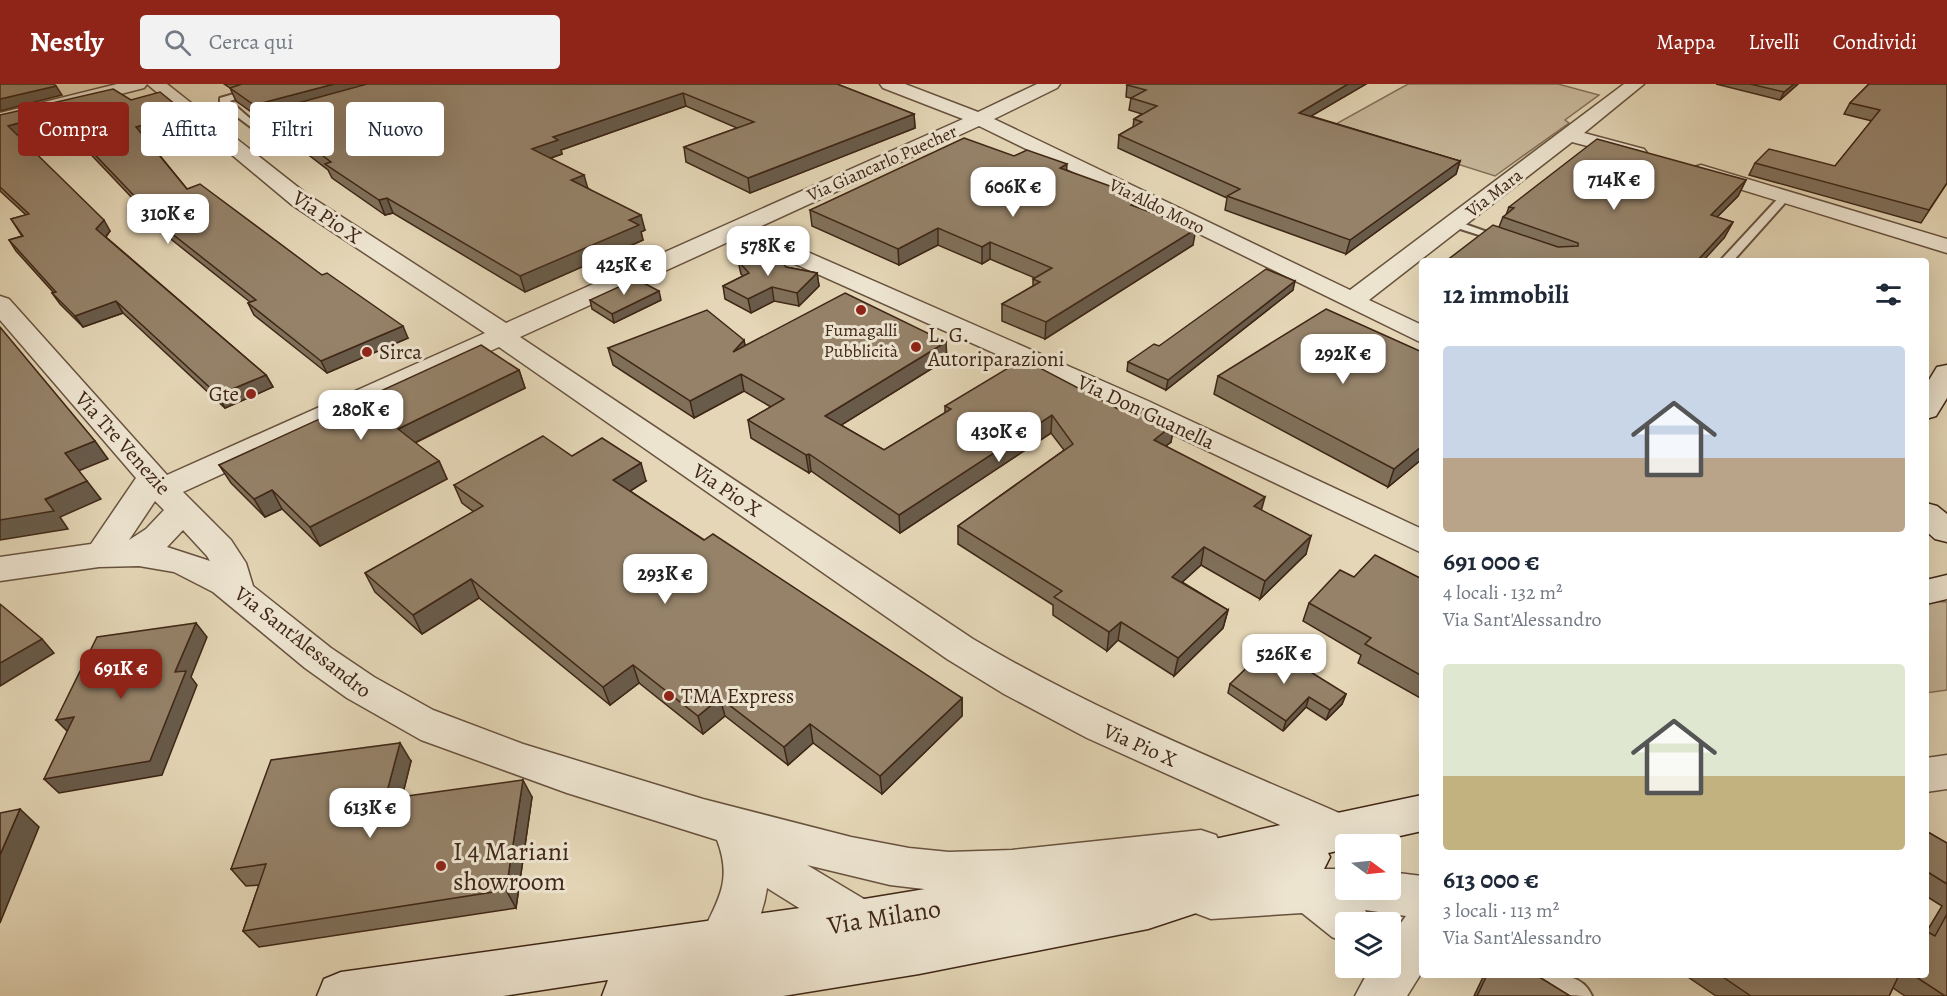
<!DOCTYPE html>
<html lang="it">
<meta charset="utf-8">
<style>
body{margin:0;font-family:Alegreya,serif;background:#f2f2f3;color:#1f2937;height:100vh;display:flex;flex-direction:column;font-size:22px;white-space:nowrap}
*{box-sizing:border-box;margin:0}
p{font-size:20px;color:#747a83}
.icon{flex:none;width:33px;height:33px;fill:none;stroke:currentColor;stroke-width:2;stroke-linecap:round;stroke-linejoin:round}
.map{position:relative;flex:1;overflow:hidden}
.panel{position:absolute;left:1419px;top:174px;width:510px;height:720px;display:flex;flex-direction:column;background:#fff;border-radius:6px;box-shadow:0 6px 24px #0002}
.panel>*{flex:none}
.top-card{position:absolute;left:18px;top:18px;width:570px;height:54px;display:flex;gap:12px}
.needle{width:39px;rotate:105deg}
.controls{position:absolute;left:1335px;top:750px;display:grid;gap:12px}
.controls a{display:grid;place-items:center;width:66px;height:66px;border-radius:6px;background:#fff;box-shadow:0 6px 24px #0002;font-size:30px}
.price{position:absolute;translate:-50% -51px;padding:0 14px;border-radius:12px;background:#fff;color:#222;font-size:20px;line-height:39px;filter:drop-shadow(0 2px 3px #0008)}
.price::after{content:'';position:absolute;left:50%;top:36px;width:18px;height:14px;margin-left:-9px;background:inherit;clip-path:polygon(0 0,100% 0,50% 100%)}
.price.selected{background:#8f2418;color:#fff}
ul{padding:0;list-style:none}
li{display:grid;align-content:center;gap:12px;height:318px;padding:0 24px}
li span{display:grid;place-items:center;height:186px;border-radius:6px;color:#555}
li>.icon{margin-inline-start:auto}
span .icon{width:108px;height:108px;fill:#fffc;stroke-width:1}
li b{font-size:26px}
h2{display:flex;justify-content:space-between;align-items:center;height:72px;padding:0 24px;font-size:26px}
.tag{padding:0 21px;border-radius:6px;background:#fff;box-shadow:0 6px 24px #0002;font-size:21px;line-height:54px}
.tag.selected{background:#8f2418;color:#fff}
header{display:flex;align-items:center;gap:36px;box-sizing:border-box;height:84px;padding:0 30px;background:#8f2418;color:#fff}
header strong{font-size:28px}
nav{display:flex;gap:33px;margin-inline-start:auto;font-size:21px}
.search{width:420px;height:54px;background:#f2f2f3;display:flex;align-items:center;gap:15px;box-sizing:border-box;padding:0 21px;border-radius:6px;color:#747a83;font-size:22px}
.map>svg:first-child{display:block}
</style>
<header>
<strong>Nestly</strong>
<div class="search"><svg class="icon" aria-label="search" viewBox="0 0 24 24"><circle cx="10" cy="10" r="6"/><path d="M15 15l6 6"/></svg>Cerca qui</div>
<nav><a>Mappa</a><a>Livelli</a><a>Condividi</a></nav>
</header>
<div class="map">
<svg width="1947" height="912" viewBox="0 0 1947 912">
<rect width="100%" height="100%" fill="#e4d6b6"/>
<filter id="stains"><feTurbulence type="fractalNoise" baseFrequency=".00333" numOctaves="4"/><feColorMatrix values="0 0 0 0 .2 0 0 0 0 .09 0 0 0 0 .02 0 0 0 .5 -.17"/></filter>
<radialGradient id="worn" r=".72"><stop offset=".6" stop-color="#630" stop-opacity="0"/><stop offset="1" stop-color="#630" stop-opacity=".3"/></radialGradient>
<g fill="#c8b89b" stroke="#846f58" stroke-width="1.5">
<polygon points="1408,0 1558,0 1599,11 1565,36 1569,39 1495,92 1334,41"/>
<polygon points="1926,517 1947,518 1947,606 1926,609"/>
</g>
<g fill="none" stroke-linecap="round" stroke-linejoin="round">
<defs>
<g id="service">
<polygon points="268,0 282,0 230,17 254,38 290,29 295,32 293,34 252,44 232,29 201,38 196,35 227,24 220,18 220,14"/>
<polygon points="1783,109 1792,111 1733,177 1720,177"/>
<polygon points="1451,138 1459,138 1510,156 1504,159 1451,142"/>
<path d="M1537,891C1559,891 1582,889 1592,912C1570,912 1547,912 1537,891Z"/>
</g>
<g id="minor">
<polygon points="117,0 147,0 144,4 0,41 0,29"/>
<path d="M147,0H167L308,111L506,239L963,35L883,4L880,0H905L978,28L1037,0H1060L1057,4L994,35L1350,206L1624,0H1644L1584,49L1644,65L1647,69L1644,73L1637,75L1572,58L1369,216L1422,241V259L979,42L755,145L1148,317L1422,445V469L1128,329L737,154L520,253L973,555C1094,627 1224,679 1353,735L1359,748L1353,760H1346V764L1338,767L1087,654L1004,610L947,575L499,263L183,408L231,456L246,479L253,502L331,564L374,593L433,626L523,660L703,715L851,753L909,764L949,768L1012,766L1201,746L1216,751L1223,765L1216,779L1201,784L1138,789L1012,806L949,808L890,801L807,781L884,827L891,842L884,857L868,864L852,857L767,804C764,825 754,855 739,871C736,875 727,877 722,879L706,873L699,857C715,819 734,800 717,756L567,709L421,656L347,614L305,584L213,508L174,488L139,482L99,483L0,497V473L91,460L136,394L0,236V212L9,215L167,391L485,249L292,121ZM155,417L164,426L146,445L129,456ZM183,446L207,472L210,477L167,463Z"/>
<polygon points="1701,81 1947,155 1947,169 1694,91 1691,87 1694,83"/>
<polygon points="1947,671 1947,705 1926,708 1926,674"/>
<polygon points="1304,785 1346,785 1346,806 1390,806 1390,788 1422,792 1422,888 1407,912 1355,912 1370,884 1390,884 1390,854 1406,832 1365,826 1371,838 1346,838 1346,859 1332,853 1302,829 1211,835 1195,829 1189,814 1195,799 1211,793"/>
</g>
<g id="secondary">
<polygon points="1947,281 1947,314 1936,332 1926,335 1926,301 1937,283"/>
<polygon points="1926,419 1937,422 1947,430 1947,458 1935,455 1926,447"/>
<polygon points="1947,491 1947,515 1926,520 1926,496"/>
<polygon points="1422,711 1422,747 1364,760 1346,760 1346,765 1328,769 1330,773 1323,787 1148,845 919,890 783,912 602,912 608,896 503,912 317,912 324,895 341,888 858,816 1158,767"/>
</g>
</defs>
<use href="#service" stroke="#68523e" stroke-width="4"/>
<use href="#minor" stroke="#68523e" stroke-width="3"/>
<use href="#secondary" stroke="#3f2616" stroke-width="3"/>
<use href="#service" fill="#ede4d0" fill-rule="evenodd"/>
<use href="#minor" fill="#ede4d0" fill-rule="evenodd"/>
<use href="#secondary" fill="#ede4d0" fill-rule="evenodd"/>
</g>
<g fill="#80705a" stroke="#3f2616" stroke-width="1.5">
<polygon points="224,0 837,0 914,30 915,44 750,109 686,78 684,63 737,44 686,22 561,66 562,70 551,74 588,104 645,146 641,148 643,156 525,208 393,129 385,131 332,94 328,86 271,42 267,33 261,35 236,17 230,4"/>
<polygon points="1129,0 1366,0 1311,32 1460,77 1456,90 1346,170 1225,126 1227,114 1118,64 1119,51 1133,43 1134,35 1142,30 1129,26 1131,14 1126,13 1127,1"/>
<polygon points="1716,0 1798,0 1780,16"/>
<polygon points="1869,0 1947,99 1921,139 1749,91 1755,79 1835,82 1872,37 1844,30 1850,19"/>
<polygon points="131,16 192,40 144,52 187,105 322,191 408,254 327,289 254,231 248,219 250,218 172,156 61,39 17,52 110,147 106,153 266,291 273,303 225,324 123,229 83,243 60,220 52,209 53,208 16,167 9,156 22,152 11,135 26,131 0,107 0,31"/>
<polygon points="1014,72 1067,87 1142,124 1193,161 1045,255 1002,237 1002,220 1033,202 1033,195 1035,194 990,175 982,180 938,161 899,181 812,142 810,126"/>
<polygon points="1746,96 1738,112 1717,133 1733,138 1724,154 1446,177 1499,143 1503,133 1506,131 1509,123"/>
<polygon points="738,177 786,183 817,189 819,202 799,222 774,217 751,229 725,215 723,202 743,192 741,190"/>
<polygon points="1293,206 1166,306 1127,287 1128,278 1159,262"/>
<polygon points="590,216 661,216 614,239 592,225"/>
<polygon points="744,256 745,262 947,275 841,341 884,366 945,329 945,322 1120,326 1174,340 1171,358 1166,362 1261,426 1306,470 1260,515 1201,481 1182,498 1228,526 1223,544 1174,592 1118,556 1107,567 1053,531 1053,521 958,460 958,442 1064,366 1051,349 900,449 811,387 809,389 751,354 748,336 771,323 744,307 694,334 613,281 608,264"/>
<polygon points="519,286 525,304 415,359 439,377 447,395 320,462 282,425 265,433 231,399 219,381"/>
<polygon points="1218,292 1422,375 1388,403 1214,310"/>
<polygon points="572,372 646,397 630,407 704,456 962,614 962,632 882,710 813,659 788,681 725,632 703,650 639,599 610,621 479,514 422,550 375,508 365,489 474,428 462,419 454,401"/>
<polygon points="1354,493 1422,495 1422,615 1358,579 1361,571 1303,537 1309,519"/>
<polygon points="1230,600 1346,610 1342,620 1326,636 1306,623 1283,647 1228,609"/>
<polygon points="411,677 402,713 532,713 516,824 259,863 243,847 259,801 246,802 231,785"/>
<polygon points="1926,747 1947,759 1947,912 1905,912 1893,904 1889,912 1716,912 1685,891 1926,891 1927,847 1942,822 1926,812"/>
<polygon points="1484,891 1536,891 1570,912 1474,912"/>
</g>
<g fill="#685b4a" stroke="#3f2616" stroke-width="1.5">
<polygon points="334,0 388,0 265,28 267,33 261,35 254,21"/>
<polygon points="1348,0 1366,0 1296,41 1299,29"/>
<polygon points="1794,0 1798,0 1780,16 1784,8"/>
<polygon points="56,2 62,11 0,27 0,15"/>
<polygon points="683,9 686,22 561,66 562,70 536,79 532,65 553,53"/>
<polygon points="55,29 61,39 14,52 8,42"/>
<polygon points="187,30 192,40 141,53 136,43"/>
<polygon points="914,30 915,44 750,109 748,94"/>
<polygon points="1460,77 1456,90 1346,170 1350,156"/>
<polygon points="1067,80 1066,96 1060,84"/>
<polygon points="584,91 588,105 571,96"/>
<polygon points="1746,96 1738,112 1703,147 1711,131"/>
<polygon points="387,114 393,129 385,131 379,116"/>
<polygon points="1143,114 1141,130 1131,121"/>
<polygon points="641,131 645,146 641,148 643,156 525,208 520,192 629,136"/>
<polygon points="104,136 110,147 103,156 96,145"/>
<polygon points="1733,138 1724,154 1703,177 1697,177"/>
<polygon points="938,144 938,161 899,181 898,165"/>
<polygon points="1196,145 1193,161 1045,255 1046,238"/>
<polygon points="990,158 990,175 982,180 982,163"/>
<polygon points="817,189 819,202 799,222 797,209"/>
<polygon points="1295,197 1293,206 1166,306 1168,296"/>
<polygon points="772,203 774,217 751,229 748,215"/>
<polygon points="659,207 661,216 614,239 612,230"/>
<polygon points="116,217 123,229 83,243 75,232"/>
<polygon points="403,242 408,254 327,289 321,277"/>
<polygon points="744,256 747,273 733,268"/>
<polygon points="946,258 947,275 827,350 825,332"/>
<polygon points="519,286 525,304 406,363 398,345"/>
<polygon points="741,290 744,307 694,334 690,317"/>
<polygon points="266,291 273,303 225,324 218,311"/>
<polygon points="1052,331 1051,349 900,449 899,431"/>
<polygon points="1174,340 1171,358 1151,373 1154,356"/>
<polygon points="95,357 108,375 78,387 65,369"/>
<polygon points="1422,362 1422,375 1388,403 1394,385"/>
<polygon points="809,370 811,387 809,389 806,371"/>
<polygon points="439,377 447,395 320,462 310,443"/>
<polygon points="641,379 646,397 619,414 613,396"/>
<polygon points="87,397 101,415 60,433 68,445 0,456 0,436"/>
<polygon points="272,406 282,425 265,433 254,415"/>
<polygon points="1265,413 1260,431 1254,422"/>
<polygon points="1311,452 1306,470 1260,515 1265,497"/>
<polygon points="1204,463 1201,481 1168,511 1172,493"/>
<polygon points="471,495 479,514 422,550 413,531"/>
<polygon points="1228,526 1223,544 1174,592 1178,574"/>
<polygon points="1121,538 1118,556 1107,567 1109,548"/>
<polygon points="196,539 207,553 191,593 197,601 162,691 59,709 44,695 175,588"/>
<polygon points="42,555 54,569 0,602 0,579"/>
<polygon points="633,581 639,599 610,621 603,603"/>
<polygon points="1346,610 1342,620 1326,636 1330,626"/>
<polygon points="1309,613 1306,623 1283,647 1286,637"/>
<polygon points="720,614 725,632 703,650 698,632"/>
<polygon points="962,614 962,632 882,710 880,692"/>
<polygon points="74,633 70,650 56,636"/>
<polygon points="810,640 813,659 788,681 784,663"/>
<polygon points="400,659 411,677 397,733 385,715"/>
<polygon points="523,696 532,713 516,824 506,806"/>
<polygon points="20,725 39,743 0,839 0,771"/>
</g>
<g fill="#958269" stroke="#3f2616" stroke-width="1.5">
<polygon points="0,0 54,0 56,2 0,15"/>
<polygon points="242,0 334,0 254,21 230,4"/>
<polygon points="367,0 837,0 914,30 748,94 684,63 754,38 683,9 553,53 558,56 532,65 584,91 571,96 641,131 629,136 639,141 520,192 387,114 379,116 325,80 331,78 265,28"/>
<polygon points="1129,0 1348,0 1299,29 1460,77 1350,156 1227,112 1240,105 1119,51 1142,38 1134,35 1157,22 1131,14 1146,6 1127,1"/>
<polygon points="1750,0 1794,0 1784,8"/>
<polygon points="1869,0 1947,0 1947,99 1929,126 1755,79 1769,65 1835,82 1880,26 1850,19"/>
<polygon points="113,5 131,16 160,8 187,30 136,43 187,105 200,100 322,191 327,189 403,242 321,277 248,219 256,216 166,145 55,29 8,42 104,136 96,145 266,291 218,311 116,217 75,232 52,209 56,208 9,156 23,152 11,135 29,130 0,103 0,31"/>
<polygon points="964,54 1014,72 1027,66 1067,80 1060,84 1143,114 1131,121 1196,145 1046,238 1002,220 1040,198 1033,195 1052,184 990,158 982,163 938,144 898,165 810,126"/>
<polygon points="1597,55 1746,96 1711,131 1733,138 1697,177 1446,177 1493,141 1558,163 1578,162 1578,159 1503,133 1514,124 1509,123"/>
<polygon points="774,168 786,183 817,189 797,209 772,203 748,215 723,202 749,189 738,177"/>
<polygon points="1266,185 1295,197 1168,296 1128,278 1154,260 1159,262"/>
<polygon points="636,195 659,207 612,230 590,216"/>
<polygon points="845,209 946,258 825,332 884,366 951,325 945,322 1023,275 1120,326 1129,318 1174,340 1154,356 1265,413 1254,422 1311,452 1265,497 1204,463 1172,493 1228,526 1178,574 1121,538 1109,548 1054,513 1062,507 958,442 1073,360 1052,331 899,431 809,370 806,371 748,336 784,315 741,290 690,317 608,264 707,226 744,256 733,268"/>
<polygon points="1326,225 1422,268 1422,362 1394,385 1218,292"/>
<polygon points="0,243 95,357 65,369 87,397 45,415 54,427 0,436"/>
<polygon points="481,261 519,286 398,345 439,377 310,443 272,406 254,415 219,381"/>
<polygon points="543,352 572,372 602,354 641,379 613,396 704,456 713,450 962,614 880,692 810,640 784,663 720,614 698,632 633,581 603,603 471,495 413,531 365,489 483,422 454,401"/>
<polygon points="1375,471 1422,495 1422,592 1365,560 1371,554 1309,519 1340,486 1354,493"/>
<polygon points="0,520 42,555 0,579"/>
<polygon points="196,539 175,588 186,587 150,677 44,695 74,633 56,636 97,553"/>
<polygon points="1269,562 1346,610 1330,626 1309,613 1286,637 1230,600"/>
<polygon points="400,659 385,715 523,696 506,806 243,847 266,780 231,785 271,676"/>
<polygon points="20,725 0,771 0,729"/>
<polygon points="1926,747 1947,759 1947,800 1926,787"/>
<polygon points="1947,830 1947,912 1945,912 1913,891 1926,891 1926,847 1935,852"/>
<polygon points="1487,891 1536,891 1570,912 1477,912"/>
<polygon points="1720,891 1899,891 1889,912 1751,912"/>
</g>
<g fill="#8f2418" stroke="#ede4d0" stroke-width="2">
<circle cx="861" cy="226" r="6"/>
<circle cx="916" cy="263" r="6"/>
<circle cx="367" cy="268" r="6"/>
<circle cx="251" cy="310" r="6"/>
<circle cx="669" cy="612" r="6"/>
<circle cx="441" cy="782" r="6"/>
</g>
<g text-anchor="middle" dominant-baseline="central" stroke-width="6" stroke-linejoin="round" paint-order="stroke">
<g font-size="18" fill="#3f2616" stroke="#ede4d0">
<text transform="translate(882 79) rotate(-24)">Via Giancarlo Puecher</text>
<text transform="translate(1494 109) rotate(-38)">Via Mara</text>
<text transform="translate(1157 122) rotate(26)">Via Aldo Moro</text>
</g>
<g font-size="18" fill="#3f2616" stroke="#ede4d0">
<text x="861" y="246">Fumagalli<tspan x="861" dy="21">Pubblicità</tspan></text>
</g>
<g font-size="21" fill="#3f2616" stroke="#ede4d0">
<text transform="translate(327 133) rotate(34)">Via Pio X</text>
<text transform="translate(1146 328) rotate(25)">Via Don Guanella</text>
<text transform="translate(123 359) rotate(48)">Via Tre Venezie</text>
<text transform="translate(727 406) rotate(34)">Via Pio X</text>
<text transform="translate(303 558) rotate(38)">Via Sant'Alessandro</text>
<text transform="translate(1140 661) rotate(24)">Via Pio X</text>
</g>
<g font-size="21" fill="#3f2616" stroke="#ede4d0" text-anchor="start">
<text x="928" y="251">L. G.<tspan x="928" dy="24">Autoriparazioni</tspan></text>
<text x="379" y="268">Sirca</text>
<text x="239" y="310" text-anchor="end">Gte</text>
<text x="681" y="612">TMA Express</text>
</g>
<g font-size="26" fill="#3f2616" stroke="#ede4d0" text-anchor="start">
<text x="453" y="767">I 4 Mariani<tspan x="453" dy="30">showroom</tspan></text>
</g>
<g font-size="26" fill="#3f2616" stroke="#ede4d0">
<text transform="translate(884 833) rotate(-9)">Via Milano</text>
</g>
</g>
<rect width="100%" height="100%" filter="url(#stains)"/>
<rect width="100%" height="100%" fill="url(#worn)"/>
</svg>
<div class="controls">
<a><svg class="needle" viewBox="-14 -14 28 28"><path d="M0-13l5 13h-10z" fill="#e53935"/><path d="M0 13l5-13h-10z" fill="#747a83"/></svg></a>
<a><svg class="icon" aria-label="layers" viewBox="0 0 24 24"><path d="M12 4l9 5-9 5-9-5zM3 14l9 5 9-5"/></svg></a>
</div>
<b class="price" style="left:1614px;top:127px">714K €</b>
<b class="price" style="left:1013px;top:134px">606K €</b>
<b class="price" style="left:168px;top:161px">310K €</b>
<b class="price" style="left:768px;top:193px">578K €</b>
<b class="price" style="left:624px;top:212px">425K €</b>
<b class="price" style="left:1343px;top:301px">292K €</b>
<b class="price" style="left:361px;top:357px">280K €</b>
<b class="price" style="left:999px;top:379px">430K €</b>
<b class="price" style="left:665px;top:521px">293K €</b>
<b class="price" style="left:1284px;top:601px">526K €</b>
<b class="price selected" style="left:121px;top:616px">691K €</b>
<b class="price" style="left:370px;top:755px">613K €</b>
<div class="top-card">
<a class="tag selected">Compra</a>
<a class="tag">Affitta</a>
<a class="tag">Filtri</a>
<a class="tag">Nuovo</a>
</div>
<section class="panel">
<h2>12 immobili<svg class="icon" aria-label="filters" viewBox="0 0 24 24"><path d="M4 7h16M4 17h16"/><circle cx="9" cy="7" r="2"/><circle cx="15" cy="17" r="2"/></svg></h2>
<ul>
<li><span style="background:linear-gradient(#c9d6e8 60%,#b9a48a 0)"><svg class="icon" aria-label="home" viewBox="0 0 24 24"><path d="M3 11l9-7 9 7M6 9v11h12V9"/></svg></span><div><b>691 000 €</b><p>4 locali · 132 m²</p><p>Via Sant'Alessandro</p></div></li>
<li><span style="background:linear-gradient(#dfe7d0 60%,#c2b280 0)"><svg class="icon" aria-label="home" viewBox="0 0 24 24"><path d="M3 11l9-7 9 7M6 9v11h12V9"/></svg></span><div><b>613 000 €</b><p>3 locali · 113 m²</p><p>Via Sant'Alessandro</p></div></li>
</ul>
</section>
</div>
